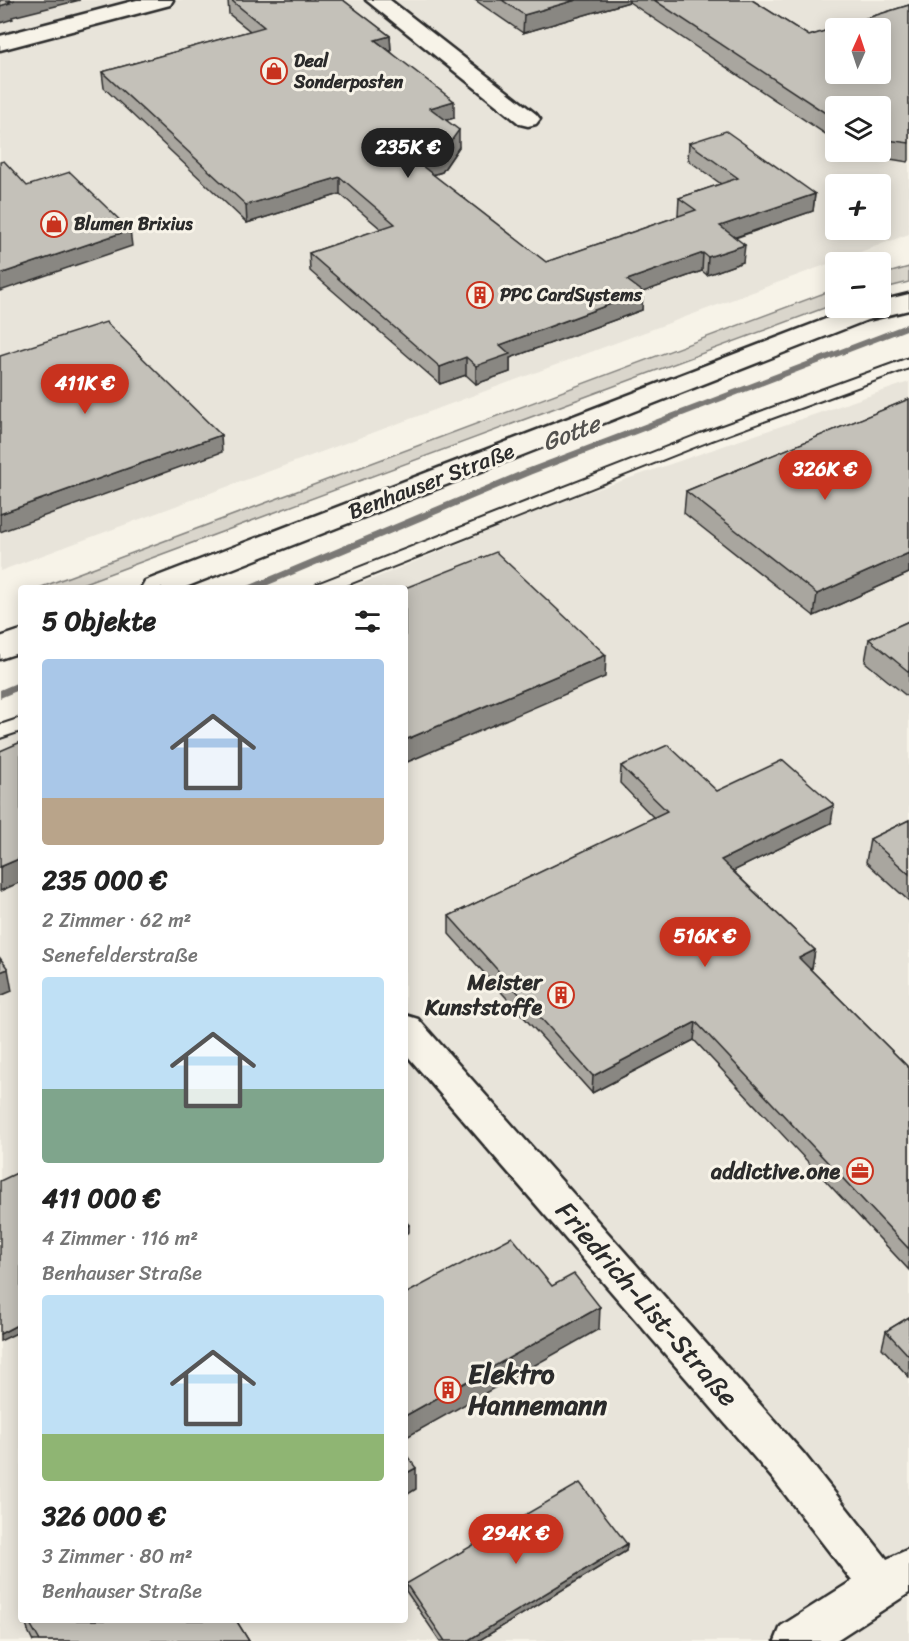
<!DOCTYPE html>
<html lang="de">
<meta charset="utf-8">
<style>
body{margin:0;font-family:Sriracha,sans-serif;background:#f6f6f6;color:#222;height:100vh;display:flex;flex-direction:column;font-size:22px;white-space:nowrap}
*{box-sizing:border-box;margin:0}
p{font-size:20px;color:#767676}
.icon{flex:none;width:33px;height:33px;fill:none;stroke:currentColor;stroke-width:2;stroke-linecap:round;stroke-linejoin:round}
.map{position:relative;flex:1;overflow:hidden}
.details{position:absolute;left:18px;top:585px;width:390px;height:1038px;display:flex;flex-direction:column;background:#fff;border-radius:6px;box-shadow:0 3px 15px #0003}
.details>*{flex:none}
.needle{width:39px;rotate:3deg}
.fabs{position:absolute;left:825px;top:18px;display:grid;gap:12px}
.fabs a{display:grid;place-items:center;width:66px;height:66px;border-radius:6px;background:#fff;box-shadow:0 3px 15px #0003;font-size:30px}
.price{position:absolute;translate:-50% -51px;padding:0 14px;border-radius:21px;background:#c8321e;color:#fff;font-size:20px;line-height:39px;filter:drop-shadow(0 2px 3px #0008)}
.price::after{content:'';position:absolute;left:50%;top:36px;width:18px;height:14px;margin-left:-9px;background:inherit;clip-path:polygon(0 0,100% 0,50% 100%)}
.price.selected{background:#222;color:#fff}
ul{padding:0;list-style:none}
li{display:grid;align-content:center;gap:12px;height:318px;padding:0 24px}
li span{display:grid;place-items:center;height:186px;border-radius:6px;color:#555}
li>.icon{margin-inline-start:auto}
span .icon{width:108px;height:108px;fill:#fffc;stroke-width:1}
li b{font-size:26px}
h2{display:flex;justify-content:space-between;align-items:center;height:72px;padding:0 24px;font-size:26px}
.map>svg:first-child{display:block}
</style>
<div class="map">
<svg width="909" height="1641" viewBox="0 0 909 1641">
<rect width="100%" height="100%" fill="#f7f3e8"/>
<filter id="ink" filterUnits="userSpaceOnUse"><feTurbulence type="fractalNoise" baseFrequency=".0167" numOctaves="2"/><feDisplacementMap in="SourceGraphic" scale="12" xChannelSelector="R" yChannelSelector="G"/><feConvolveMatrix kernelMatrix="1 2 1 2 8 2 1 2 1" color-interpolation-filters="sRGB"/></filter>
<g filter="url(#ink)">
<g fill="#e8e4da" fill-rule="evenodd">
<path d="M0,0H909V234L0,571ZM836,28H880V74H836ZM836,106H880V152H836ZM836,184H880V230H836Z"/>
<polygon points="909,382 909,1641 0,1641 0,733 21,725 21,1620 405,1620 405,588 351,588 557,503"/>
</g>
<g fill="#dad6cc" stroke="#82807c" stroke-width="1.5">
<polygon points="909,267 909,282 881,289 881,275"/>
<polygon points="835,289 835,304 71,588 39,588"/>
</g>
<g fill="none" stroke-linecap="round" stroke-linejoin="round">
<g fill="#7a7874" fill-rule="evenodd">
<polygon points="909,323 909,329 532,474 261,588 247,588 248,586 524,470"/>
<polygon points="21,681 21,689 0,698 0,690"/>
</g>
<defs>
<g id="service">
<polygon points="909,358 909,368 712,440 339,588 314,588 317,584 700,434"/>
<polygon points="21,718 21,731 0,738 0,725"/>
</g>
<g id="minor">
<polygon points="137,0 173,0 170,5 0,50 0,36"/>
<polygon points="366,0 390,0 536,114 540,119 536,124 528,126 520,124"/>
<polygon points="405,1015 418,1019 804,1454 887,1559 909,1549 909,1593 835,1641 775,1641 781,1626 852,1581 774,1480 405,1053"/>
</g>
<g id="secondary">
<polygon points="909,294 909,310 867,320 183,588 141,588 145,581 849,310 880,308 880,301"/>
<polygon points="21,630 21,652 0,659 0,637"/>
</g>
</defs>
<use href="#service" stroke="#2b2b2b" stroke-width="4"/>
<use href="#minor" stroke="#2b2b2b" stroke-width="5"/>
<use href="#secondary" stroke="#2b2b2b" stroke-width="5"/>
<use href="#service" fill="#f7f3e8" fill-rule="evenodd"/>
<use href="#minor" fill="#f7f3e8" fill-rule="evenodd"/>
<use href="#secondary" fill="#f7f3e8" fill-rule="evenodd"/>
</g>
<g fill="#a9a69f" stroke="#2b2b2b" stroke-width="1.5">
<polygon points="228,0 343,0 390,36 391,52 454,118 446,120 459,147 442,172 433,175 546,262 679,216 678,215 679,198 721,184 688,160 689,143 815,194 813,211 735,238 743,262 707,275 702,271 642,292 642,310 510,358 510,372 476,384 466,375 440,384 310,271 309,253 381,229 340,194 247,223 104,88 102,72 250,31 229,14"/>
<polygon points="475,0 752,0 809,36 909,5 909,160 908,162 878,157 867,161 852,152 880,152 880,106 836,106 836,141 629,2 523,33"/>
<polygon points="909,399 909,573 814,616 684,513 686,491"/>
<polygon points="909,621 909,698 865,662 869,639"/>
<polygon points="621,766 831,823 733,871 815,950 812,968 810,969 909,1068 909,1270 694,1040 592,1093 449,934 449,916 654,818 620,783"/>
<polygon points="909,820 909,901 866,862 870,839"/>
<polygon points="909,1317 909,1377 882,1348 886,1331"/>
<polygon points="627,1544 626,1551 478,1641 440,1641 406,1591 406,1584"/>
<polygon points="25,1620 236,1620 249,1641 33,1641 28,1631"/>
</g>
<g fill="#898782" stroke="#2b2b2b" stroke-width="1.5">
<polygon points="15,0 80,0 12,17 13,19 0,23 0,6 8,2"/>
<polygon points="576,0 629,0 629,2 523,33 524,15"/>
<polygon points="390,36 391,52 375,40"/>
<polygon points="454,101 454,118 430,125 430,108"/>
<polygon points="459,130 459,147 442,172 417,179 417,162"/>
<polygon points="869,152 879,152 878,157 867,161"/>
<polygon points="340,177 340,194 247,223 246,205"/>
<polygon points="815,194 813,211 718,243 720,226"/>
<polygon points="130,230 132,246 0,291 0,274"/>
<polygon points="745,245 743,262 707,275 708,257"/>
<polygon points="703,253 702,271 626,298 627,280"/>
<polygon points="643,292 642,310 510,358 510,372 476,384 476,366 500,345"/>
<polygon points="466,357 466,375 440,384 440,367"/>
<polygon points="221,435 222,452 0,532 0,514"/>
<polygon points="909,553 909,573 814,616 817,594"/>
<polygon points="606,655 605,677 405,763 405,740"/>
<polygon points="834,805 831,823 719,878 721,860"/>
<polygon points="21,858 21,882 0,891 0,867"/>
<polygon points="815,950 812,968 796,976 799,958"/>
<polygon points="8,969 12,991 0,996 0,972"/>
<polygon points="696,1022 694,1040 592,1093 593,1076"/>
<polygon points="409,1225 409,1232 405,1234 405,1227"/>
<polygon points="600,1307 599,1329 405,1438 405,1416"/>
<polygon points="21,1323 21,1331 0,1341 0,1334"/>
<polygon points="416,1468 416,1489 405,1496 405,1474"/>
<polygon points="627,1544 626,1551 478,1641 467,1641"/>
</g>
<g fill="#c4c1b9" stroke="#2b2b2b" stroke-width="1.5" fill-rule="evenodd">
<polygon points="0,0 15,0 8,2 10,3 0,6"/>
<polygon points="231,0 343,0 390,36 375,40 454,101 430,108 459,130 441,155 417,162 546,262 696,210 679,198 738,178 689,143 726,131 815,194 720,226 745,245 708,257 703,253 627,280 643,292 500,345 510,354 476,366 466,357 440,367 309,253 395,224 340,177 246,205 102,72 264,27"/>
<polygon points="502,0 576,0 524,15"/>
<path d="M654,0H752L809,36L909,5V143L880,139V106H836V120ZM836,28H880V74H836Z"/>
<polygon points="4,161 27,186 70,172 130,230 0,274 0,162"/>
<polygon points="106,322 221,435 0,514 0,356"/>
<polygon points="909,399 909,553 817,594 686,491"/>
<polygon points="496,552 606,655 405,740 405,588"/>
<polygon points="909,621 909,672 869,639"/>
<polygon points="21,742 21,858 0,867 0,751"/>
<polygon points="668,745 717,791 783,760 834,805 721,860 815,950 799,958 909,1068 909,1249 696,1022 593,1076 449,916 667,811 621,766"/>
<polygon points="909,820 909,874 870,839"/>
<polygon points="0,958 8,969 0,972"/>
<polygon points="21,1171 21,1323 0,1334 0,1181"/>
<polygon points="405,1220 409,1225 405,1227"/>
<polygon points="512,1237 552,1286 574,1274 600,1307 405,1416 405,1294"/>
<polygon points="909,1317 909,1356 886,1331"/>
<polygon points="405,1453 416,1468 405,1474"/>
<polygon points="580,1483 627,1544 467,1641 445,1641 406,1584"/>
<polygon points="28,1620 236,1620 249,1641 40,1641"/>
</g>
</g>
<defs>
<symbol id="shop-ring" viewBox="-11 -11 22 22"><circle r="9.5" fill="#f7f3e8" stroke="#c8321e" stroke-width="1.5"/><path d="M-5-2.5h2.3a2.7 3.5 0 0 1 5.4 0H5L5.5 6h-11ZM-1.5-2.5h3a1.5 2.3 0 0 0-3 0Z" fill="#c8321e"/></symbol>
<symbol id="building-ring" viewBox="-11 -11 22 22"><circle r="9.5" fill="#f7f3e8" stroke="#c8321e" stroke-width="1.5"/><path d="M-4-6H4V6H1V3H-1V6H-4ZM-2.5-4.3h1.7v1.8h-1.7ZM.8-4.3h1.7v1.8H.8ZM-2.5-1h1.7V.8h-1.7ZM.8-1h1.7V.8H.8Z" fill="#c8321e"/></symbol>
<symbol id="office-ring" viewBox="-11 -11 22 22"><circle r="9.5" fill="#f7f3e8" stroke="#c8321e" stroke-width="1.5"/><path d="M-6-3h4V-5.5h4V-3h4V5H-6ZM-1-4.5V-3h2v-1.5ZM-6 0V1H6V0Z" fill="#c8321e"/></symbol>
</defs>
<g fill-rule="evenodd">
<use href="#shop-ring" x="259" y="56" width="30" height="30"/>
<use href="#shop-ring" x="39" y="209" width="30" height="30"/>
<use href="#building-ring" x="465" y="280" width="30" height="30"/>
<use href="#building-ring" x="546" y="980" width="30" height="30"/>
<use href="#office-ring" x="845" y="1156" width="30" height="30"/>
<use href="#building-ring" x="433" y="1375" width="30" height="30"/>
</g>
<g text-anchor="middle" dominant-baseline="central" stroke-width="6" stroke-linejoin="round" paint-order="stroke">
<g font-size="18" font-weight="bold" fill="#2b2b2b" stroke="#f7f3e8" text-anchor="start">
<text x="294" y="61">Deal<tspan x="294" dy="21">Sonderposten</tspan></text>
<text x="74" y="224">Blumen Brixius</text>
<text x="500" y="295">PPC CardSystems</text>
</g>
<g font-size="22" fill="#2b2b2b" stroke="#f7f3e8">
<text transform="translate(431 481) rotate(-21)">Benhauser Straße</text>
</g>
<g font-size="22" font-weight="bold" fill="#2b2b2b" stroke="#f7f3e8" text-anchor="end">
<text x="542" y="982">Meister<tspan x="542" dy="25">Kunststoffe</tspan></text>
<text x="840" y="1171">addictive.one</text>
</g>
<g font-size="24" font-style="italic" fill="#53524f" stroke="#f7f3e8">
<text transform="translate(571 433) rotate(-21)">Gotte</text>
</g>
<g font-size="27" fill="#2b2b2b" stroke="#f7f3e8">
<text transform="translate(647 1304) rotate(49)">Friedrich-List-Straße</text>
</g>
<g font-size="27" font-weight="bold" fill="#2b2b2b" stroke="#f7f3e8" text-anchor="start">
<text x="468" y="1374">Elektro<tspan x="468" dy="31">Hannemann</tspan></text>
</g>
</g>
</svg>
<div class="fabs">
<a><svg class="needle" viewBox="-14 -14 28 28"><path d="M0-13l5 13h-10z" fill="#e53935"/><path d="M0 13l5-13h-10z" fill="#767676"/></svg></a>
<a><svg class="icon" aria-label="layers" viewBox="0 0 24 24"><path d="M12 4l9 5-9 5-9-5zM3 14l9 5 9-5"/></svg></a>
<a>+</a>
<a>−</a>
</div>
<b class="price selected" style="left:408px;top:179px">235K €</b>
<b class="price" style="left:85px;top:415px">411K €</b>
<b class="price" style="left:825px;top:501px">326K €</b>
<b class="price" style="left:705px;top:968px">516K €</b>
<b class="price" style="left:516px;top:1565px">294K €</b>
<section class="details">
<h2>5 Objekte<svg class="icon" aria-label="filters" viewBox="0 0 24 24"><path d="M4 7h16M4 17h16"/><circle cx="9" cy="7" r="2"/><circle cx="15" cy="17" r="2"/></svg></h2>
<ul>
<li><span style="background:linear-gradient(#a9c7e8 75%,#b9a48a 0)"><svg class="icon" aria-label="home" viewBox="0 0 24 24"><path d="M3 11l9-7 9 7M6 9v11h12V9"/></svg></span><div><b>235 000 €</b><p>2 Zimmer · 62 m²</p><p>Senefelderstraße</p></div></li>
<li><span style="background:linear-gradient(#bfe0f5 60%,#7fa58c 0)"><svg class="icon" aria-label="home" viewBox="0 0 24 24"><path d="M3 11l9-7 9 7M6 9v11h12V9"/></svg></span><div><b>411 000 €</b><p>4 Zimmer · 116 m²</p><p>Benhauser Straße</p></div></li>
<li><span style="background:linear-gradient(#bfe0f5 75%,#8fb573 0)"><svg class="icon" aria-label="home" viewBox="0 0 24 24"><path d="M3 11l9-7 9 7M6 9v11h12V9"/></svg></span><div><b>326 000 €</b><p>3 Zimmer · 80 m²</p><p>Benhauser Straße</p></div></li>
</ul>
</section>
</div>
